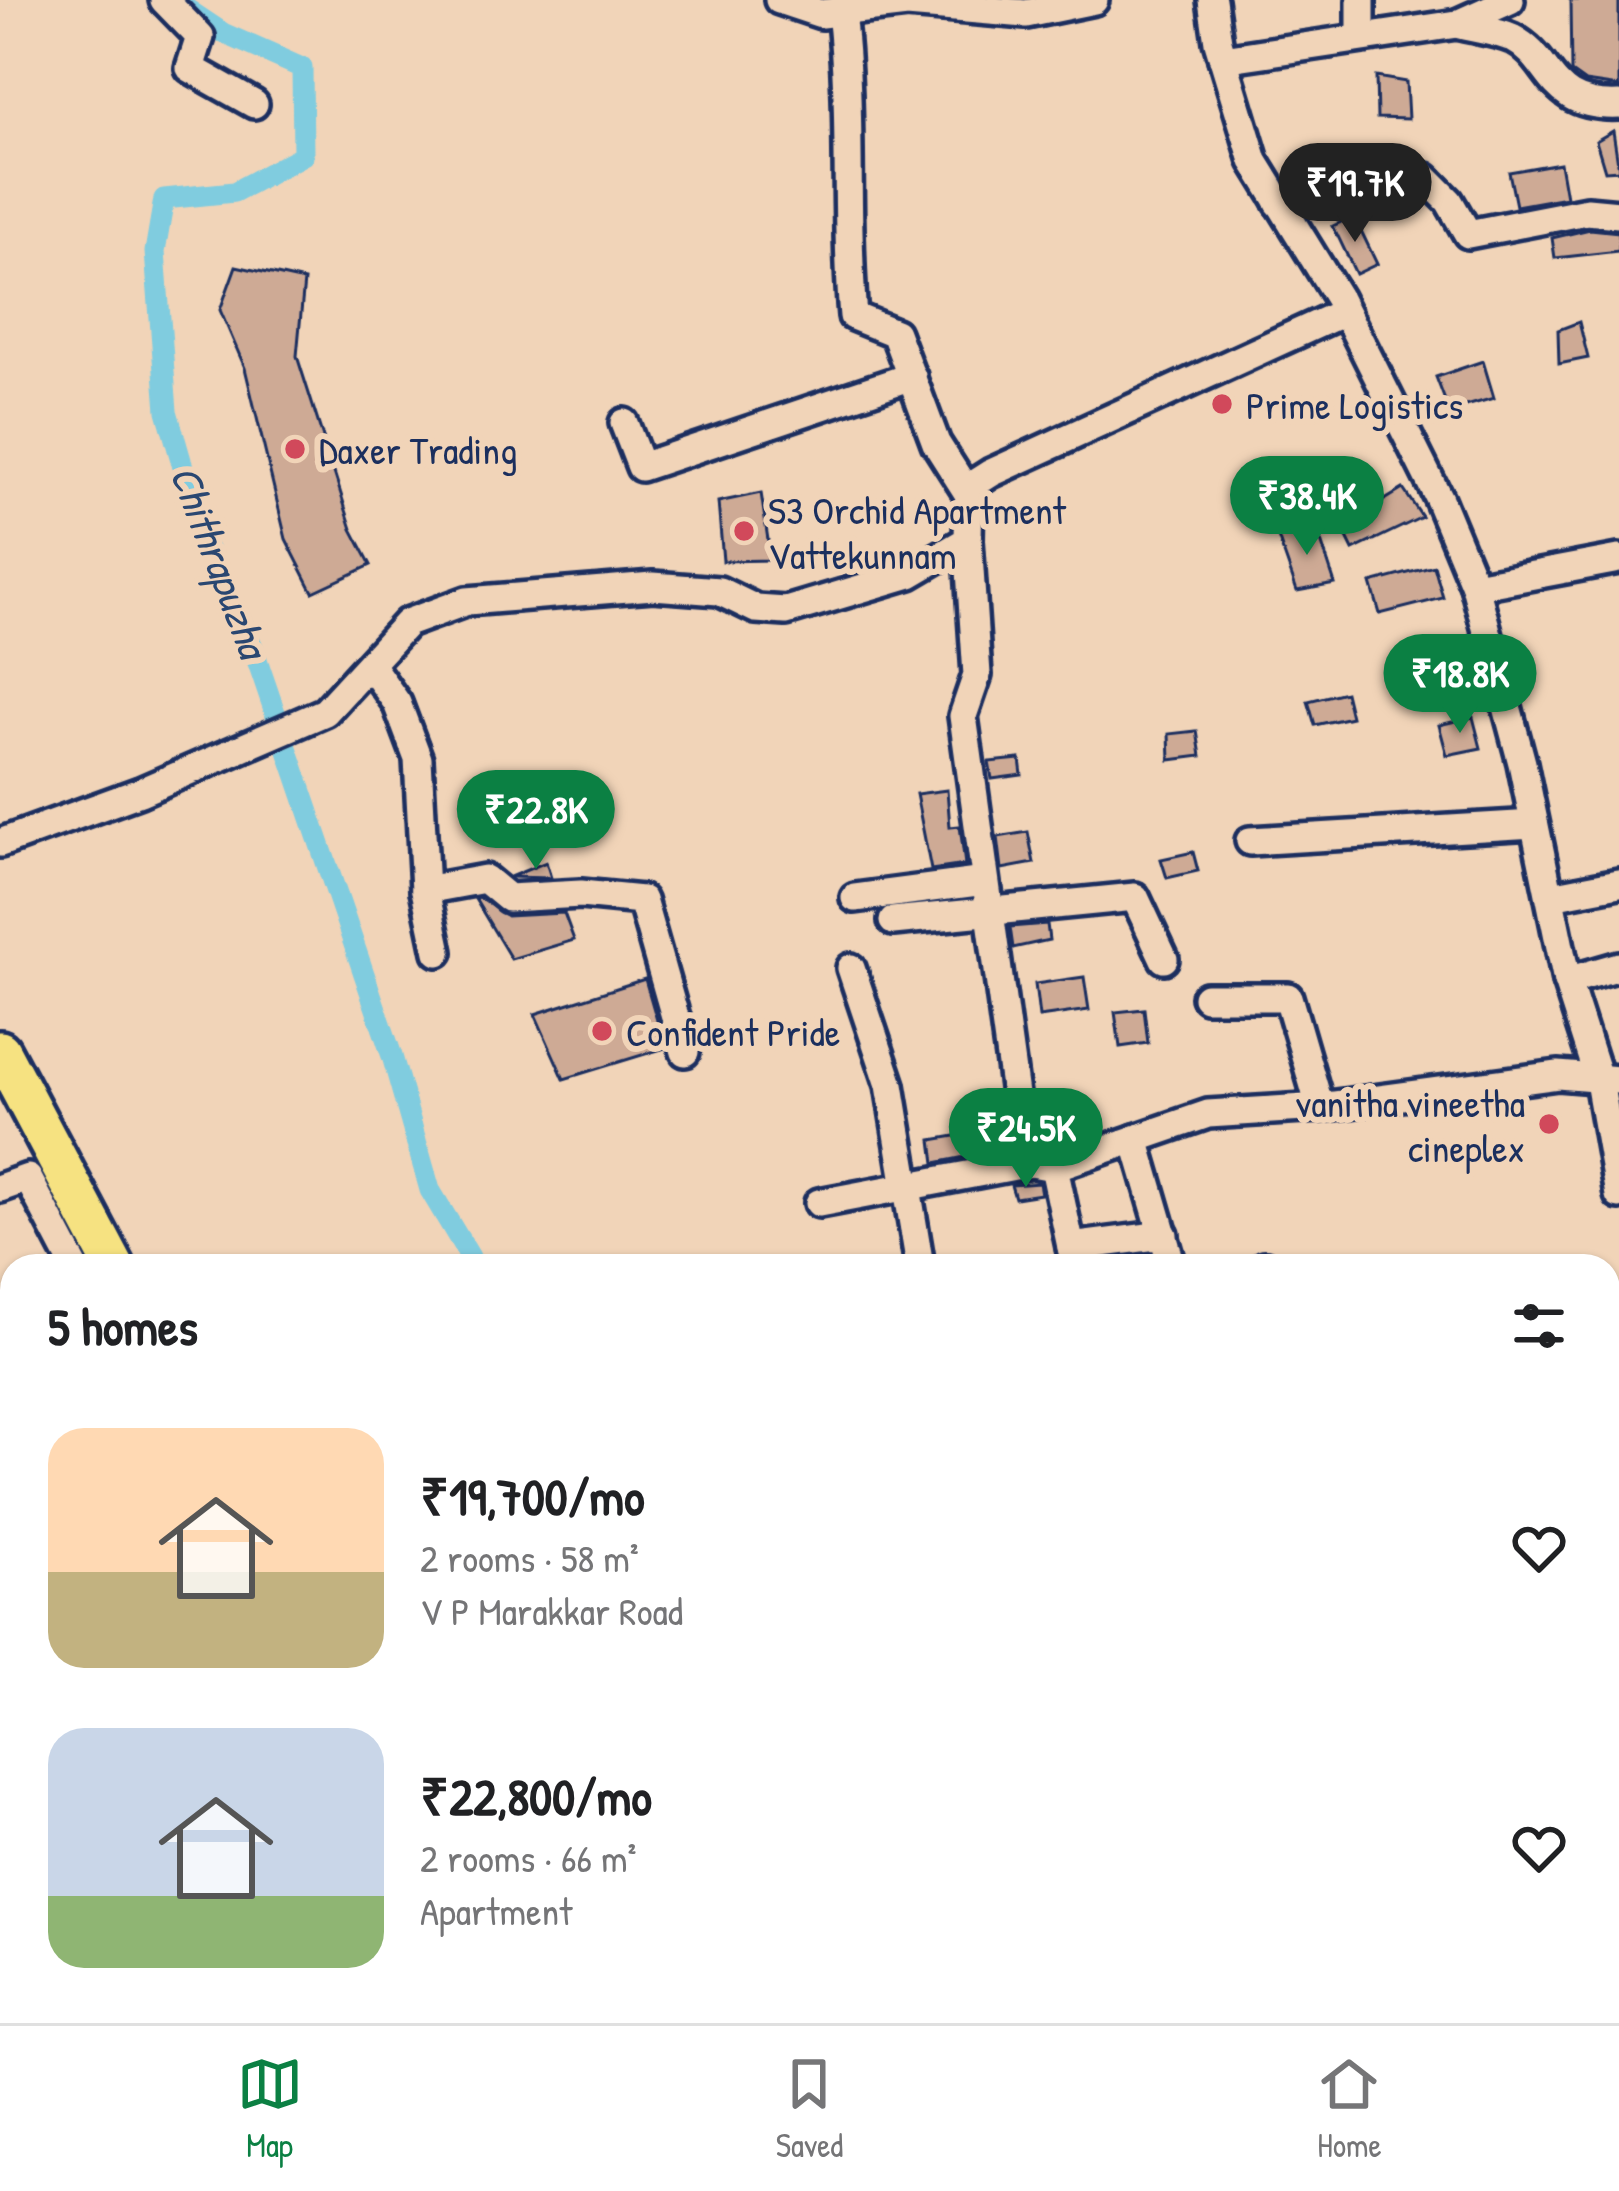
<!DOCTYPE html>
<meta charset="utf-8">
<style>
body{margin:0;font-family:"Patrick Hand",sans-serif;background:#f2f2f2;color:#202124;height:100vh;display:flex;flex-direction:column;font-size:45px;white-space:nowrap}
*{box-sizing:border-box;margin:0}
p{font-size:39px;color:#757577}
.icon{flex:none;width:66px;height:66px;fill:none;stroke:currentColor;stroke-width:2;stroke-linecap:round;stroke-linejoin:round}
.map{position:relative;flex:1;overflow:hidden}
.panel{position:absolute;left:0px;top:1254px;width:1620px;height:771px;display:flex;flex-direction:column;background:#fff;border-radius:36px 36px 0 0;box-shadow:0 3px 9px #0004}
.panel>*{flex:none}
.price{position:absolute;translate:-50% -102px;padding:0 27px;border-radius:42px;background:#0b8043;color:#fff;font-size:39px;line-height:78px;filter:drop-shadow(0 3px 6px #0008)}
.price::after{content:'';position:absolute;left:50%;top:72px;width:36px;height:27px;margin-left:-18px;background:inherit;clip-path:polygon(0 0,100% 0,50% 100%)}
.price.on{background:#222;color:#fff}
ul{padding:0;list-style:none}
li{display:flex;align-items:center;gap:36px;height:300px;padding:0 48px}
li span{display:grid;place-items:center;flex:none;width:336px;height:240px;border-radius:36px;color:#555}
li>.icon{margin-inline-start:auto}
span .icon{width:144px;height:144px;fill:#fffc;stroke-width:1}
li b{font-size:51px}
h2{display:flex;justify-content:space-between;align-items:center;height:144px;padding:0 48px;font-size:51px}
.menu{display:flex;justify-content:space-around;align-items:center;height:168px;border-top:3px solid #e0e0e0;background:#fff;font-size:33px;color:#757577}
.menu a{display:grid;justify-items:center;gap:6px}
.menu .on{color:#0b8043}
.map>svg:first-child{display:block}
</style>
<div class="map">
<svg width="1619" height="2023" viewBox="0 0 1619 2023">
<rect width="100%" height="100%" fill="#f1d4b8"/>
<filter id="ink" filterUnits="userSpaceOnUse"><feTurbulence type="fractalNoise" baseFrequency=".00833" numOctaves="2"/><feDisplacementMap in="SourceGraphic" scale="24" xChannelSelector="R" yChannelSelector="G"/><feConvolveMatrix kernelMatrix="1 2 1 2 8 2 1 2 1" color-interpolation-filters="sRGB"/></filter>
<g filter="url(#ink)">
<g fill="none" stroke-linecap="round" stroke-linejoin="round">
<g stroke="#80ccdf" stroke-width="21">
<polyline points="178,3 223,33 302,68 303,155 234,192 164,199 155,252 167,411 204,541 252,645 392,1056 430,1190 470,1257 466,1266"/>
<polyline points="789,2013 792,2023"/>
</g>
</g>
<g fill="#ceaa95" stroke="#1b2f5e" stroke-width="3">
<polygon points="1570,0 1619,0 1619,87 1585,82 1571,72"/>
<polygon points="1376,77 1406,82 1408,119 1377,118"/>
<polygon points="1613,131 1619,170 1605,171 1596,141"/>
<polygon points="1560,163 1566,197 1516,206 1509,172"/>
<polygon points="1354,216 1377,264 1356,274 1333,226"/>
<polygon points="1590,229 1619,232 1619,251 1555,258 1552,238"/>
<polygon points="236,266 304,281 297,356 352,529 371,565 313,592 286,539 245,368 220,310"/>
<polygon points="1579,322 1588,358 1559,364 1558,330"/>
<polygon points="1483,361 1494,398 1449,411 1436,377"/>
<polygon points="1403,489 1422,517 1353,550 1332,507 1357,494 1365,512"/>
<polygon points="761,493 771,560 723,561 718,502"/>
<polygon points="1315,523 1335,584 1297,591 1278,537"/>
<polygon points="1434,566 1443,598 1380,614 1371,583"/>
<polygon points="1345,692 1351,717 1315,725 1308,701"/>
<polygon points="1473,717 1481,748 1447,755 1439,725"/>
<polygon points="1197,731 1201,756 1170,760 1169,734"/>
<polygon points="1020,759 1022,775 992,779 989,762"/>
<polygon points="947,790 950,827 960,826 965,865 931,870 916,794"/>
<polygon points="1028,832 1034,863 1002,869 998,837"/>
<polygon points="1193,852 1198,871 1167,878 1161,859"/>
<polygon points="546,862 551,878 510,877"/>
<polygon points="480,898 507,916 564,913 574,940 511,959 475,899"/>
<polygon points="1047,924 1049,940 1013,948 1010,927"/>
<polygon points="1084,977 1089,1010 1039,1017 1035,984"/>
<polygon points="645,979 665,1048 564,1079 535,1014"/>
<polygon points="1144,1009 1148,1043 1120,1047 1115,1012"/>
<polygon points="961,1135 965,1157 935,1163 932,1140"/>
<polygon points="1039,1183 1041,1194 1015,1198 1011,1185"/>
</g>
<g fill="none" stroke-linecap="round" stroke-linejoin="round">
<defs>
<g id="minor">
<polyline points="164,0 200,37 190,68 254,104"/>
<polyline points="779,0 821,14 907,4 1026,14 1094,0"/>
<polyline points="1212,0 1218,42 1254,161 1339,299 1439,499 1475,586 1522,763 1567,981 1599,1081 1619,1195"/>
<path d="M841,12C853,113 844,215 853,316L895,333L936,443L969,495"/>
<path d="M1457,24C1474,29 1496,31 1512,38C1555,60 1546,108 1619,105"/>
<polyline points="1361,37 1361,0"/>
<polyline points="1223,59 1457,24 1510,0"/>
<polyline points="1279,203 1426,178 1449,201 1468,234 1587,211 1619,214"/>
<polyline points="624,423 641,467 912,376"/>
<polyline points="968,540 977,675 963,716 1018,1116 1031,1163 1054,1167 1208,1114 1320,1107 1558,1075 1619,1080"/>
<polyline points="1475,586 1619,559"/>
<polyline points="371,666 397,703 418,759 425,890 485,879 508,898 581,894 642,900 685,1052"/>
<polyline points="1250,841 1534,824"/>
<polyline points="0,843 140,792 325,712 407,623 467,601 653,586 719,591 756,609 786,611 910,574 968,540 969,487 991,473 1344,312"/>
<polyline points="425,890 438,952"/>
<polyline points="1551,896 1619,883"/>
<polyline points="855,898 985,881"/>
<polyline points="893,921 1135,897 1164,959"/>
<polyline points="851,968 890,1085 920,1266"/>
<polyline points="1567,981 1619,966"/>
<polyline points="1206,997 1288,997 1320,1107"/>
<polyline points="1135,1139 1172,1266"/>
<polyline points="1054,1167 1075,1266"/>
<polyline points="0,1188 28,1178 74,1266"/>
<polyline points="819,1203 1031,1163"/>
<polyline points="1071,1247 1164,1235"/>
<polyline points="1264,1266 1265,1266"/>
<polyline points="1608,1396 1619,1393"/>
<polyline points="1608,1470 1619,1461"/>
<polyline points="0,1553 12,1548"/>
<polyline points="0,1696 12,1699"/>
<polyline points="1608,2004 1619,2003"/>
<polyline points="241,2013 243,2023"/>
<polyline points="1077,2013 1081,2023"/>
<polyline points="1227,2013 1229,2023"/>
<polyline points="1566,2013 1567,2023"/>
<polyline points="1371,2023 1443,2013"/>
</g>
<g id="highway">
<polyline points="0,1051 114,1266"/>
<polyline points="490,2013 495,2023"/>
</g>
</defs>
<use href="#minor" stroke="#1b2f5e" stroke-width="36"/>
<use href="#highway" stroke="#1b2f5e" stroke-width="48"/>
<use href="#minor" stroke="#f1d4b8" stroke-width="27"/>
<use href="#highway" stroke="#f6e281" stroke-width="39"/>
<defs>
<g id="rail">
<polyline points="1608,1570 1619,1567"/>
<polyline points="1608,1602 1619,1599"/>
<polyline points="24,2023 54,2013"/>
<polyline points="82,2023 117,2013"/>
</g>
</defs>
<use href="#rail" stroke="#1b2f5e" stroke-width="10"/>
<use href="#rail" stroke="#f1d4b8" stroke-width="6" stroke-dasharray="18" stroke-linecap="butt"/>
</g>
</g>
<g fill="#d1495b" stroke="#f1d4b8" stroke-width="4.5">
<circle cx="1222" cy="404" r="12"/>
<circle cx="295" cy="449" r="12"/>
<circle cx="744" cy="531" r="12"/>
<circle cx="602" cy="1031" r="12"/>
<circle cx="1549" cy="1124" r="12"/>
</g>
<g text-anchor="middle" dominant-baseline="central" stroke-width="12" stroke-linejoin="round" paint-order="stroke">
<g font-size="39" fill="#1b2f5e" stroke="#f1d4b8" text-anchor="start">
<text x="1246" y="404">Prime Logistics</text>
<text x="319" y="449">Daxer Trading</text>
<text x="768" y="509">S3 Orchid Apartment<tspan x="768" dy="45">Vattekunnam</tspan></text>
<text x="626" y="1031">Confident Pride</text>
<text x="1525" y="1102" text-anchor="end">vanitha vineetha<tspan x="1525" dy="45">cineplex</tspan></text>
</g>
<g font-size="42" font-style="italic" fill="#2a4771" stroke="#f1d4b8">
<text transform="translate(220 561) rotate(69)">Chithrapuzha</text>
</g>
</g>
</svg>
<b class="price on" style="left:1355px;top:245px">₹19.7K</b>
<b class="price" style="left:1307px;top:558px">₹38.4K</b>
<b class="price" style="left:1460px;top:736px">₹18.8K</b>
<b class="price" style="left:536px;top:872px">₹22.8K</b>
<b class="price" style="left:1026px;top:1190px">₹24.5K</b>
<section class="panel">
<h2>5 homes<svg class="icon" aria-label="filters" viewBox="0 0 24 24"><path d="M4 7h16M4 17h16"/><circle cx="9" cy="7" r="2"/><circle cx="15" cy="17" r="2"/></svg></h2>
<ul>
<li><span style="background:linear-gradient(#ffd9b3 60%,#c2b280 0)"><svg class="icon" aria-label="home" viewBox="0 0 24 24"><path d="M3 11l9-7 9 7M6 9v11h12V9"/></svg></span><div><b>₹19,700/mo</b><p>2 rooms · 58 m²</p><p>V P Marakkar Road</p></div><svg class="icon" aria-label="heart" viewBox="0 0 24 24"><path d="M12 20l-8-8c-3-5 5-10 8-4 3-6 11-1 8 4z"/></svg></li>
<li><span style="background:linear-gradient(#c9d6e8 70%,#8fb573 0)"><svg class="icon" aria-label="home" viewBox="0 0 24 24"><path d="M3 11l9-7 9 7M6 9v11h12V9"/></svg></span><div><b>₹22,800/mo</b><p>2 rooms · 66 m²</p><p>Apartment</p></div><svg class="icon" aria-label="heart" viewBox="0 0 24 24"><path d="M12 20l-8-8c-3-5 5-10 8-4 3-6 11-1 8 4z"/></svg></li>
</ul>
</section>
</div>
<nav class="menu">
<a class="on"><svg class="icon" aria-label="map" viewBox="0 0 24 24"><path d="M3 6l6-2 6 2 6-2v14l-6 2-6-2-6 2zM9 4v14M15 6v14"/></svg>Map</a>
<a><svg class="icon" aria-label="saved" viewBox="0 0 24 24"><path d="M7 4h10v16l-5-4-5 4z"/></svg>Saved</a>
<a><svg class="icon" aria-label="home" viewBox="0 0 24 24"><path d="M3 11l9-7 9 7M6 9v11h12V9"/></svg>Home</a>
</nav>
